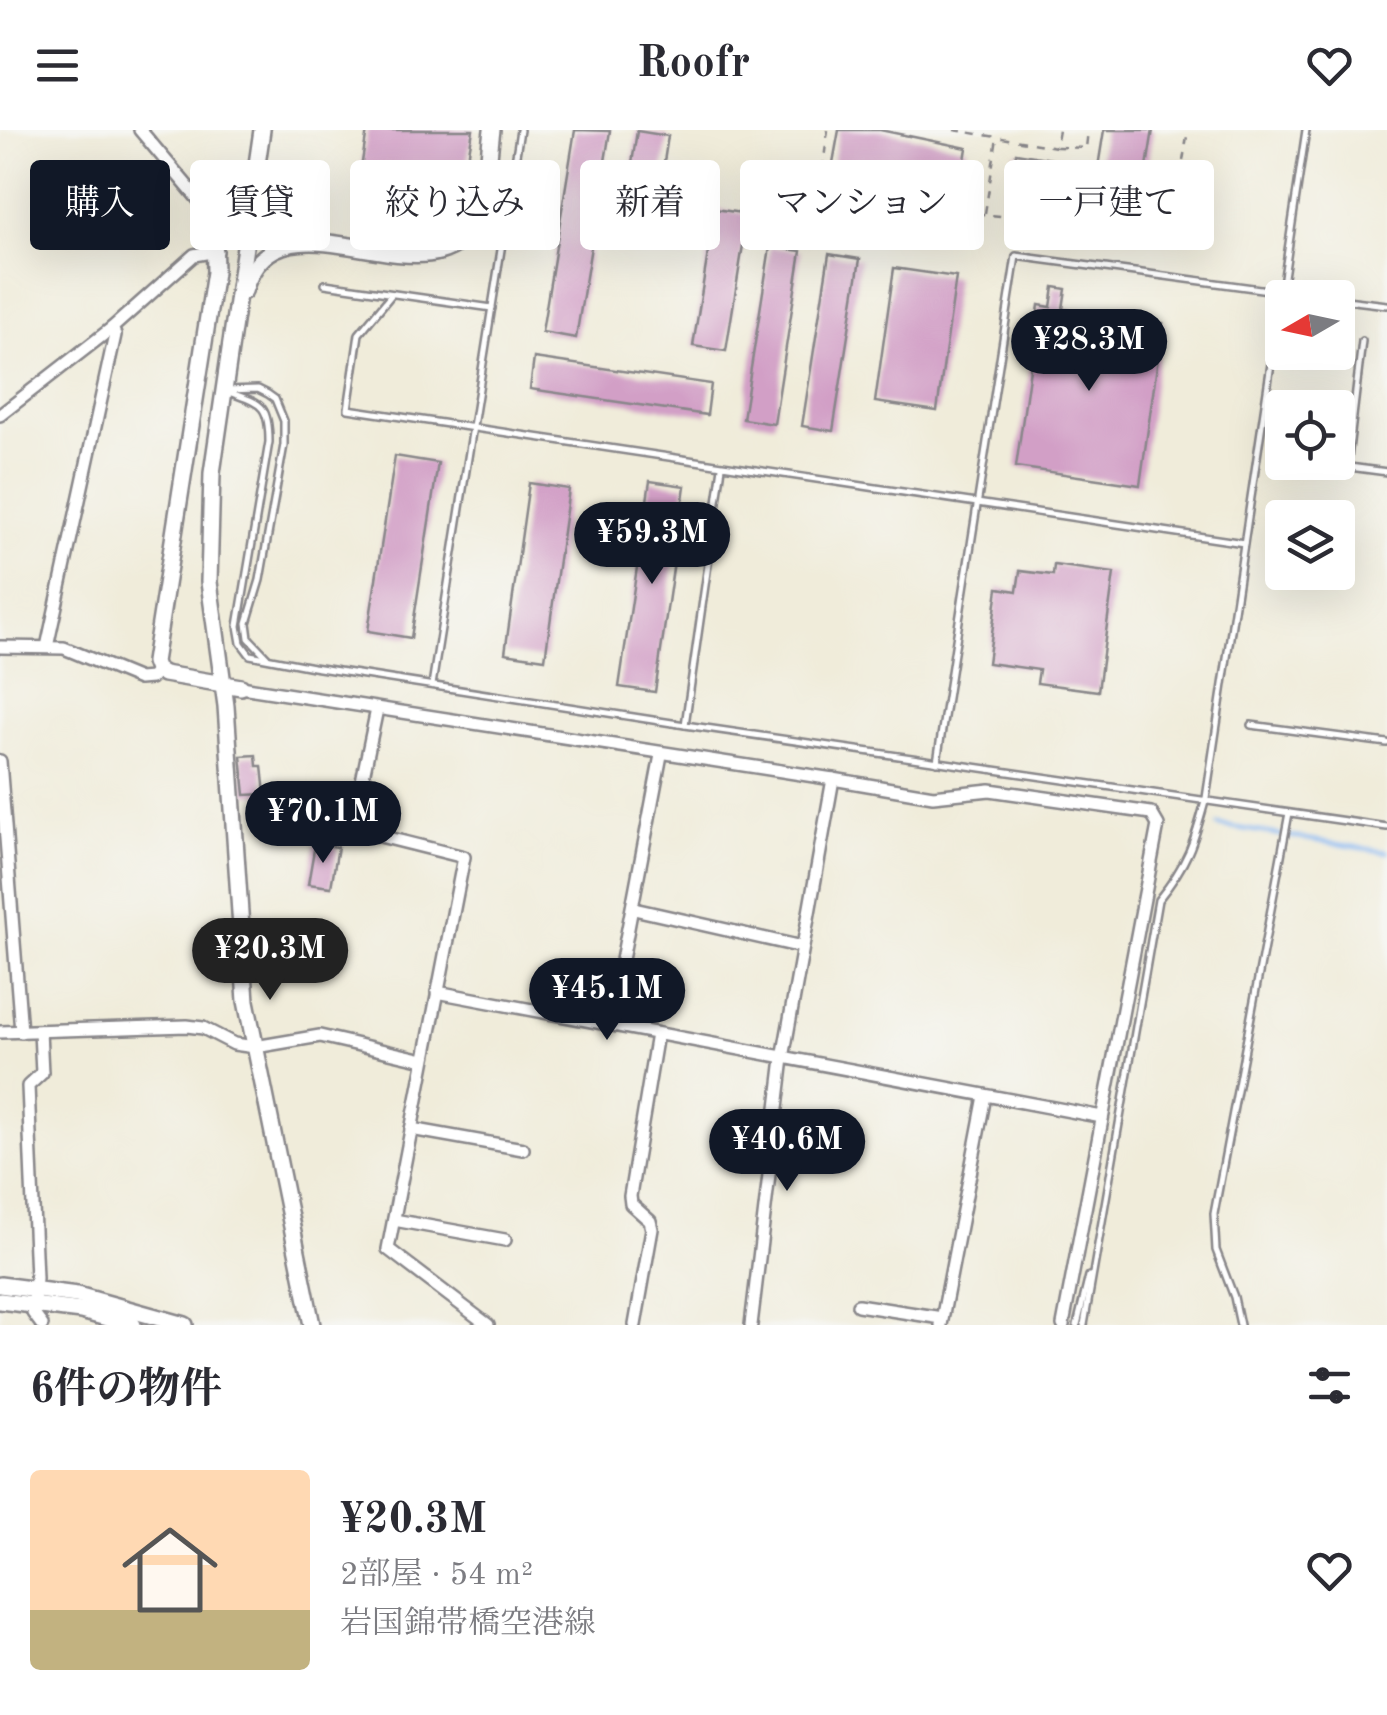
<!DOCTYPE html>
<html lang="ja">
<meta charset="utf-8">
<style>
body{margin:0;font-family:"Old Standard TT","Noto Serif JP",serif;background:#f7f7f7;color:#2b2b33;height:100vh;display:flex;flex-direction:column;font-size:38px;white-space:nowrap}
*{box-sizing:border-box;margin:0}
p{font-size:32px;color:#7c7c81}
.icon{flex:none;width:55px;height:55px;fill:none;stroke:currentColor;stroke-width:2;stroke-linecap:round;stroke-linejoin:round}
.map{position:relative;height:1195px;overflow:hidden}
.details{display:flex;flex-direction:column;background:#fff;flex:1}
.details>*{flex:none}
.top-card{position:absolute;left:30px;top:30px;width:1328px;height:90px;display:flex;gap:20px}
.needle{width:65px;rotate:261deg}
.tools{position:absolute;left:1265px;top:150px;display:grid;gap:20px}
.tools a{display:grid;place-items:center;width:90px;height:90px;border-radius:10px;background:#fff;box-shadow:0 10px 40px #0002;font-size:50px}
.price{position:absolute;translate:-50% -85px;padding:0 22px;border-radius:35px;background:#111827;color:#fff;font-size:32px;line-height:65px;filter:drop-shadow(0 2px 5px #0008)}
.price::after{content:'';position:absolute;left:50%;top:60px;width:30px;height:22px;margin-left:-15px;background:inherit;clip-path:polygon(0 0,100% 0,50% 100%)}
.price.current{background:#222;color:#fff}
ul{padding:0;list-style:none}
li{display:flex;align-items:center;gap:30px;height:250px;padding:0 30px}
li+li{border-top:2px solid #e1e1e2}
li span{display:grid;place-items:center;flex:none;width:280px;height:200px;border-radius:10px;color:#555}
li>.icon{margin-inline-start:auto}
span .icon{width:120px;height:120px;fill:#fffc;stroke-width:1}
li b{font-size:42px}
h2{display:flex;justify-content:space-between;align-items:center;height:120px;padding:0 30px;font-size:42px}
.tag{padding:0 35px;border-radius:10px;background:#fff;box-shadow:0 10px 40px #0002;font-size:35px;line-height:90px}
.tag.current{background:#111827;color:#fff}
header{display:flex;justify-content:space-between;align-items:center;height:130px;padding:0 30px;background:#fff;font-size:45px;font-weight:700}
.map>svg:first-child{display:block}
</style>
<header><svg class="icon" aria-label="menu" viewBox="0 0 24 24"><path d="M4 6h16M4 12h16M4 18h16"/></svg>Roofr<svg class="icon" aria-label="heart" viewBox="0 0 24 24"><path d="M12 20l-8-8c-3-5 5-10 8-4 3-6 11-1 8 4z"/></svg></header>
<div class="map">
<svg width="1387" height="1195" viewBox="0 0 1387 1195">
<rect width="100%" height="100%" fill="#f6f6f2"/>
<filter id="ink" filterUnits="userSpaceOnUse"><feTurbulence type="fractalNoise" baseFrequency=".01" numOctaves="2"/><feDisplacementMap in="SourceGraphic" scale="20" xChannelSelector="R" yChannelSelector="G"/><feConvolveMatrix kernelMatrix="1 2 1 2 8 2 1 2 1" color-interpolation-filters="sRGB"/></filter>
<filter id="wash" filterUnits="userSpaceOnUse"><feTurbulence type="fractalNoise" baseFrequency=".0048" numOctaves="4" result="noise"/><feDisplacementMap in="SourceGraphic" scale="40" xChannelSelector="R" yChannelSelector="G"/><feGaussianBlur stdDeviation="2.25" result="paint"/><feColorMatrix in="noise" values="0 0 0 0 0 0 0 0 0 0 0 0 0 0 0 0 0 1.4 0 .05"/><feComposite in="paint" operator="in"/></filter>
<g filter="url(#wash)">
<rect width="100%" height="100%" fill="#f0ecda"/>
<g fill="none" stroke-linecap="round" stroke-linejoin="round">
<polyline stroke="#85b8f3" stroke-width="4" points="1218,695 1387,722"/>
</g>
<g id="blocks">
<g fill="#d29fc6">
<polygon points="367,0 473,0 458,83 450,93 437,98 361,85 363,72 356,71"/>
<polygon points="575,0 610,1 576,208 542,202"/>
<polygon points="839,0 880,0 967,18 959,66 831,44"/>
<polygon points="1104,0 1153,0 1138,92 1008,71 1016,23 1098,37"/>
<polygon points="637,1 668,6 652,109 621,104"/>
<polygon points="715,79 748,84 726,221 693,216"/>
<polygon points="770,117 801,121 774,294 743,289"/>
<polygon points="829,124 860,129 833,301 802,296"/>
<polygon points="894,138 956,147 937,281 875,272"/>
<polygon points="1054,157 1066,159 1063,179 1163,193 1140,355 1016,337 1039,175 1051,177"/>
<polygon points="534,228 711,254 707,285 530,259"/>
<polygon points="395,326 438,333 411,508 368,501"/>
<polygon points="650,351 685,356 655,562 619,557"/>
<polygon points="529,353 569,359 545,529 505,523"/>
<polygon points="1054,435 1114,443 1098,561 1037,553 1039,540 988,533 998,458 1017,461 1020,441 1053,445"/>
<polygon points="256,625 257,636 262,636 265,664 245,665 241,626"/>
<polygon points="315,714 338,717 331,757 308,754"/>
</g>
</g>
</g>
<g filter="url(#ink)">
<use href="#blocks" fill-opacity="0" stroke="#89878a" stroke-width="2.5"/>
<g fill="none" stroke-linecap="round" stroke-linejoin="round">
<defs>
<g id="lane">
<polyline points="325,154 492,178"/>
<polyline points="392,164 359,204 348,279 1244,413"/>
<polyline points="1338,169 1387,175"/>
<polyline points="226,260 258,259 268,264 275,269 284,291 284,315 260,450 247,493 249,508 267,527"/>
<path d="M226,261C260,274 269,272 269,312L238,496L241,513L250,525L313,537L685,595L1387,697"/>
<polyline points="1312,332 1387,342"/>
<polyline points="1347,337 1362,211"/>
<polyline points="432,555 520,0"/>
<polyline points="685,595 722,337"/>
<polyline points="1251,595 1387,613"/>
<polyline points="937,632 1016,126 1328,168"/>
<polyline points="1077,1195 1089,1146"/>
<path d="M1084,1195L1158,770C1188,733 1194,713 1206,668L1306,0"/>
<polyline points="1240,1195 1234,1167 1216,1120 1214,1084 1289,683"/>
</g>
<g id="street">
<polyline points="140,0 204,76"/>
<polyline points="0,285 112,198 194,125 217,121"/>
<polyline points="0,517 64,518 139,549 151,548 157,540"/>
<polyline points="47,517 115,205 112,198"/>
<polyline points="241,557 833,649 783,928 751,1195"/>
<polyline points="377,579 352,699 464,727 388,1119 488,1195"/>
<polyline points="0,631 21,902"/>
<polyline points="833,649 933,666 990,660 1151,683 1158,695 1063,1195"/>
<polyline points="634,779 802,817"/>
<polyline points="437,862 1102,987"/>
<polyline points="610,893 661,625"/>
<polyline points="40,901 42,943 28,956 36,1148 33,1183 42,1195"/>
<polyline points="0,902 187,896 203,898 234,914 255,917 320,906 424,930"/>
<polyline points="411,999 523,1019"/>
<polyline points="394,1090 505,1110"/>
<polyline points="858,1175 942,1188"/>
<polyline points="635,1195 652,1099 650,1091 631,1074 630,1066 657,904"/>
<polyline points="941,1195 985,966"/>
</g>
<g id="secondary">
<polyline points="262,0 212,343 209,452 226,576 246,871 312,1195"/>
<polyline points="252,73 263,95 306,107"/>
<polyline points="204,76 214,99 215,142 154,532 157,540 164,544 241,557"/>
<path d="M244,161C278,46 432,182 476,91C488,65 488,29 492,0"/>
<polyline points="0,1155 77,1165 185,1195"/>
<polyline points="0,1171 81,1181 133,1195"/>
</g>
</defs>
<use href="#lane" stroke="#89878a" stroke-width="10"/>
<use href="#street" stroke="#89878a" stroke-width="16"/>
<use href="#secondary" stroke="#89878a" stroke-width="20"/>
<g stroke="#89878a" stroke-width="2.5" stroke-dasharray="8 8" stroke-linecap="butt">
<polyline points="828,0 819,65 1171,106 1188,0"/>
<polyline points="954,0 1056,17 1059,0"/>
<polyline points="1057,17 1086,18 1088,0"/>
<polyline points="985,83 997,8"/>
</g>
<use href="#lane" stroke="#fff" stroke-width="5"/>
<use href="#street" stroke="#fff" stroke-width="11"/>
<use href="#secondary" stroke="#fff" stroke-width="15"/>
</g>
</g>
</svg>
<div class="tools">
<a><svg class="needle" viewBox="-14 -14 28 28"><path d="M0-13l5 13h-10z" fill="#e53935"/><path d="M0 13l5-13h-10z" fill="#7c7c81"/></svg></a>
<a><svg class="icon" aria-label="locate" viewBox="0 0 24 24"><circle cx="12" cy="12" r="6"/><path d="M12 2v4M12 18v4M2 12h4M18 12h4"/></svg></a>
<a><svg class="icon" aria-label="layers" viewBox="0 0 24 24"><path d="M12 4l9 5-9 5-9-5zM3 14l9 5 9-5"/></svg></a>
</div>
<b class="price" style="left:1089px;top:264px">¥28.3M</b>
<b class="price" style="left:652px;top:457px">¥59.3M</b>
<b class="price" style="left:323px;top:736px">¥70.1M</b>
<b class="price current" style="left:270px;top:873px">¥20.3M</b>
<b class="price" style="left:607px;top:913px">¥45.1M</b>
<b class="price" style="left:787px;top:1064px">¥40.6M</b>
<div class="top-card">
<a class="tag current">購入</a>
<a class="tag">賃貸</a>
<a class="tag">絞り込み</a>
<a class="tag">新着</a>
<a class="tag">マンション</a>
<a class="tag">一戸建て</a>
</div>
</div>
<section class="details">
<h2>6件の物件<svg class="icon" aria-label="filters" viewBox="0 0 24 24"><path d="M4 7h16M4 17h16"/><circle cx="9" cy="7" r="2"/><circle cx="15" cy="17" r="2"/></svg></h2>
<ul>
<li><span style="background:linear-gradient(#ffd9b3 70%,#c2b280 0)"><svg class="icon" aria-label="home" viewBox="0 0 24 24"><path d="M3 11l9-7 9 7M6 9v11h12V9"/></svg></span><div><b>¥20.3M</b><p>2部屋 · 54 m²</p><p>岩国錦帯橋空港線</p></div><svg class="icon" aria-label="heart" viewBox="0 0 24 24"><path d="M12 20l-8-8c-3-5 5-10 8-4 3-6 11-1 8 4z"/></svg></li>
</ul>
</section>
